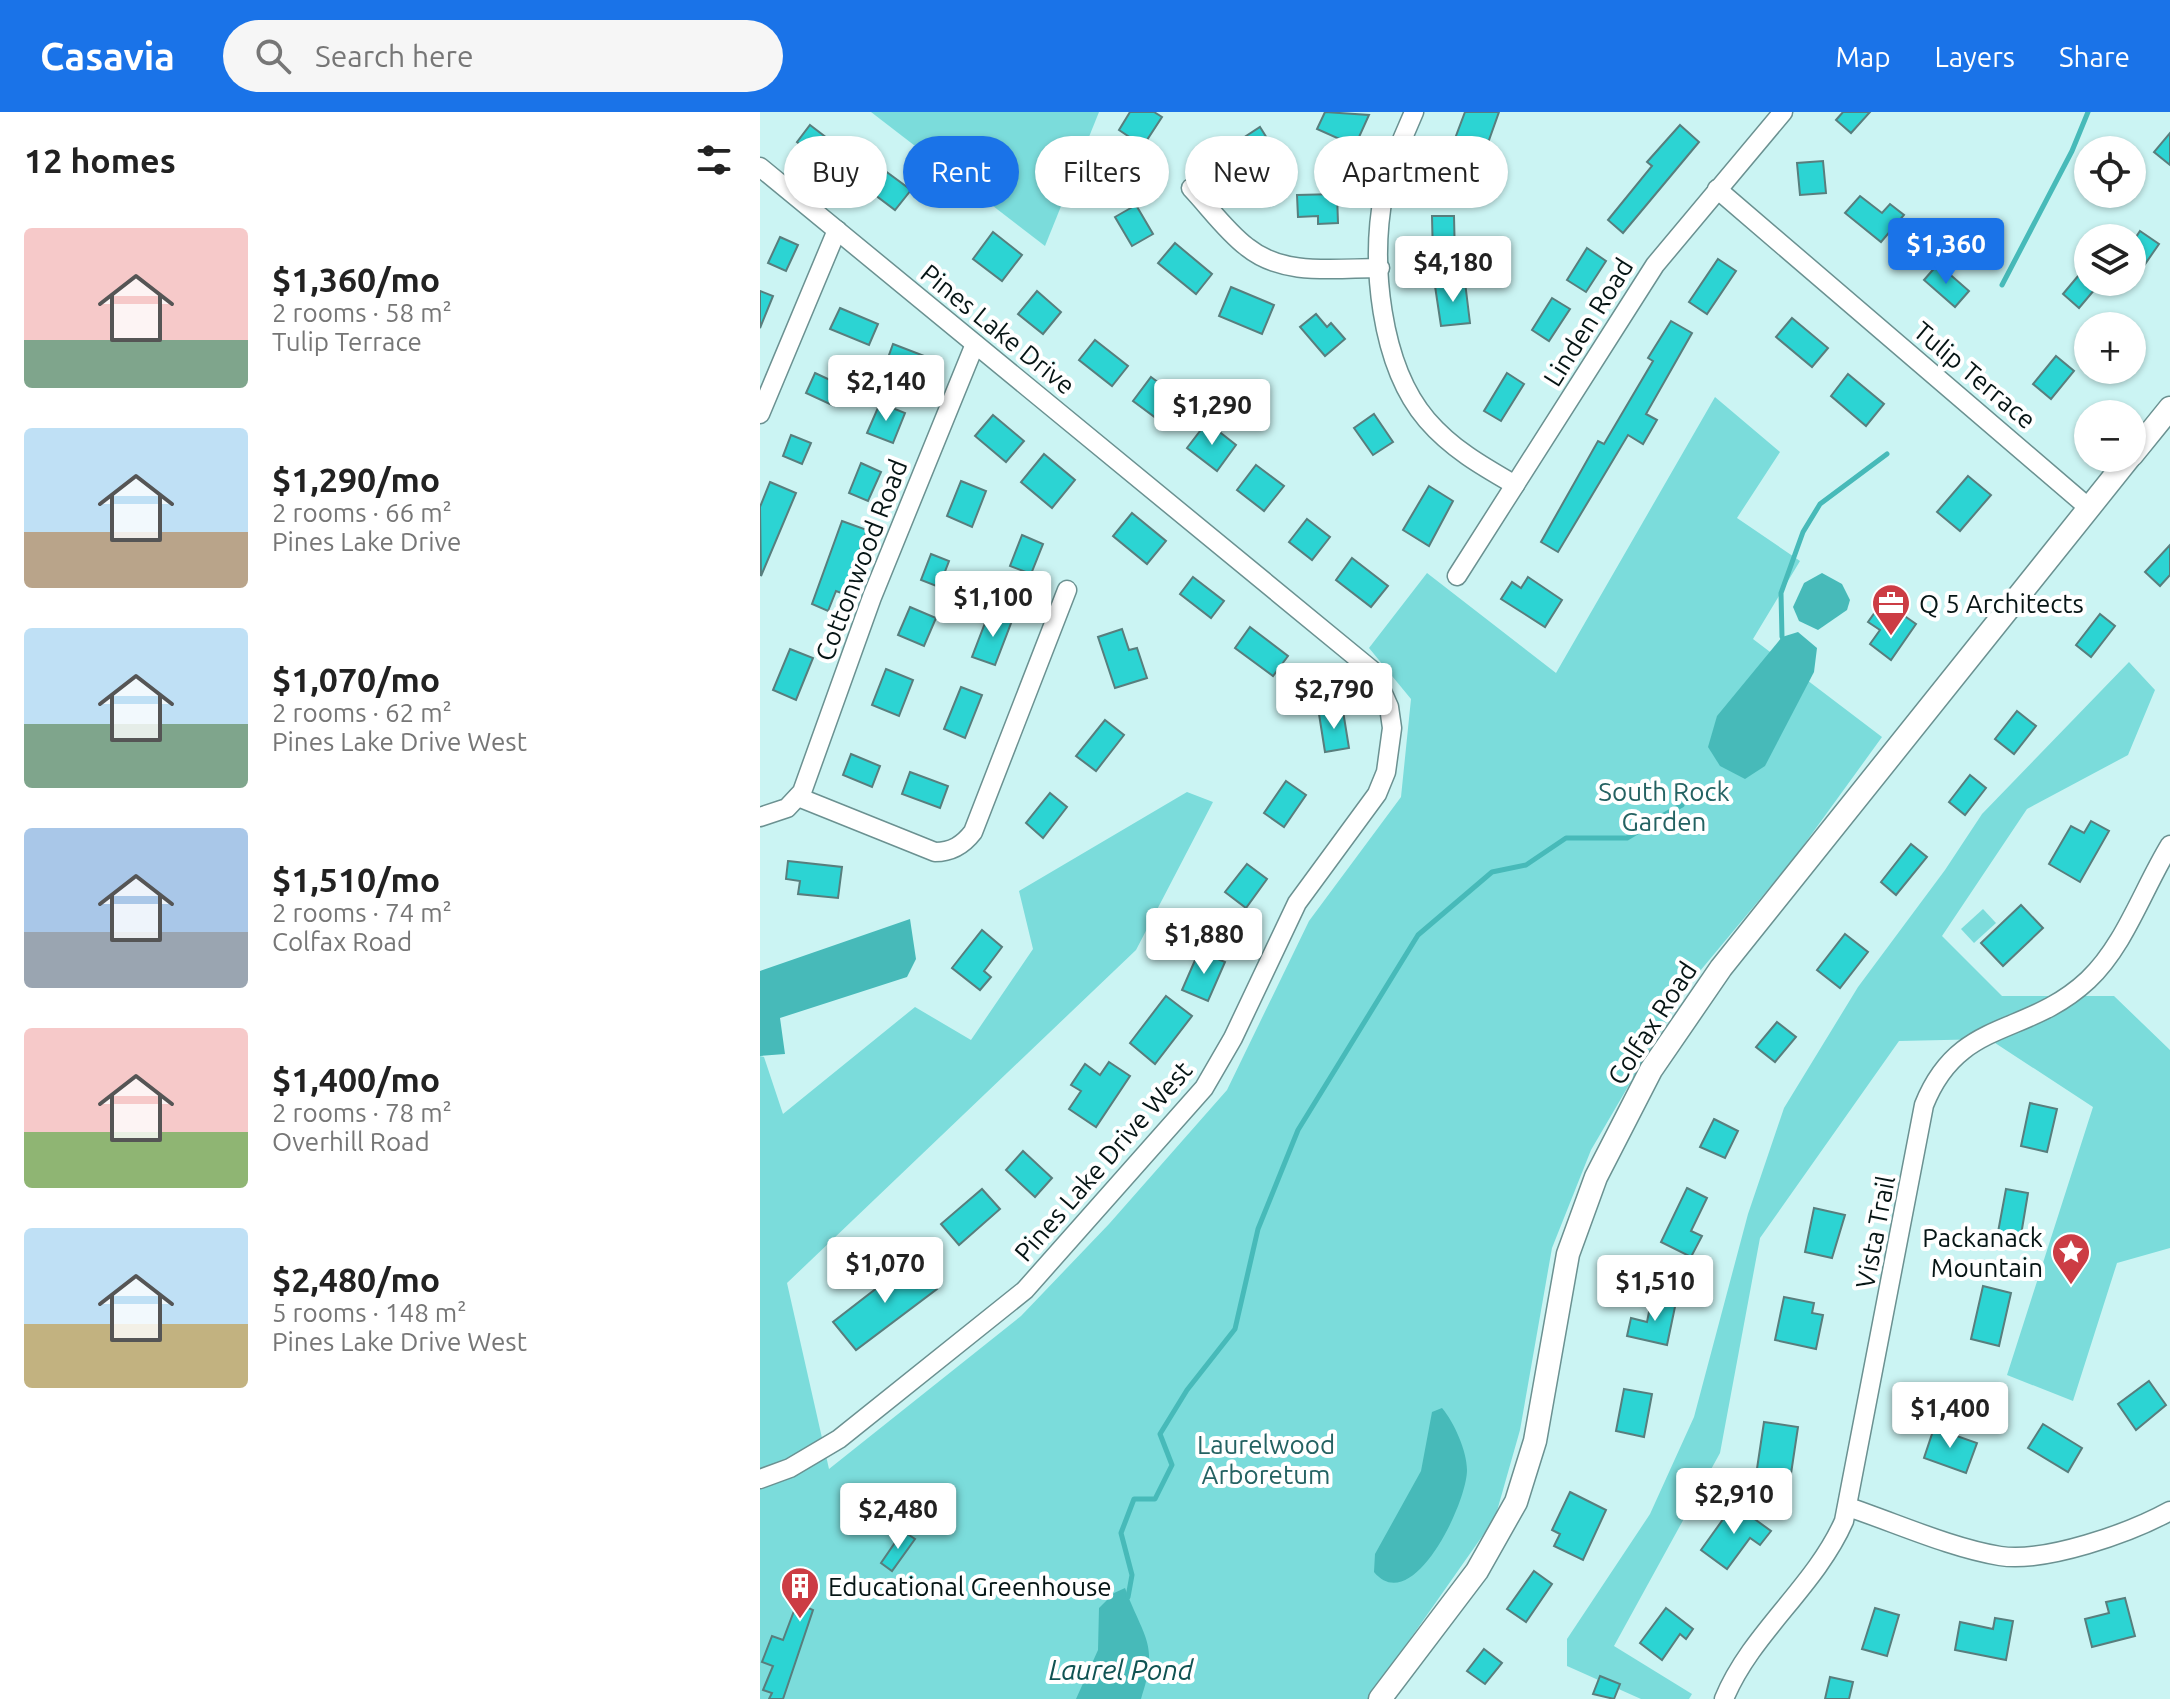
<!DOCTYPE html>
<meta charset="utf-8">
<style>
body{margin:0;font-family:Ubuntu,sans-serif;background:#f6f6f6;color:#222;height:100vh;display:flex;flex-direction:column;font-size:30px;white-space:nowrap}
*{box-sizing:border-box;margin:0}
p{font-size:26px;color:#767676}
.icon{flex:none;width:44px;height:44px;fill:none;stroke:currentColor;stroke-width:2;stroke-linecap:round;stroke-linejoin:round}
.map{position:relative;flex:1;overflow:hidden}
.panel{display:flex;flex-direction:column;background:#fff;width:760px}
.panel>*{flex:none}
.top-card{position:absolute;left:24px;top:24px;width:760px;height:72px;display:flex;gap:16px}
.buttons{position:absolute;left:1314px;top:24px;display:grid;gap:16px}
.buttons a{display:grid;place-items:center;width:72px;height:72px;border-radius:50%;background:#fff;box-shadow:0 2px 6px #0004;font-size:40px}
.price{position:absolute;translate:-50% -68px;padding:0 18px;border-radius:8px;background:#fff;color:#222;font-size:26px;line-height:52px;filter:drop-shadow(0 2px 4px #0008)}
.price::after{content:'';position:absolute;left:50%;top:48px;width:24px;height:18px;margin-left:-12px;background:inherit;clip-path:polygon(0 0,100% 0,50% 100%)}
.price.active{background:#1a73e8;color:#fff}
ul{padding:0;list-style:none}
li{display:flex;align-items:center;gap:24px;height:200px;padding:0 24px}
li span{display:grid;place-items:center;flex:none;width:224px;height:160px;border-radius:8px;color:#555}
li>.icon{margin-inline-start:auto}
span .icon{width:96px;height:96px;fill:#fffc;stroke-width:1}
li b{font-size:34px}
h2{display:flex;justify-content:space-between;align-items:center;height:96px;padding:0 24px;font-size:34px}
.chip{padding:0 28px;border-radius:36px;background:#fff;box-shadow:0 2px 6px #0004;font-size:28px;line-height:72px}
.chip.active{background:#1a73e8;color:#fff}
header{display:flex;align-items:center;gap:48px;box-sizing:border-box;height:112px;padding:0 40px;background:#1a73e8;color:#fff}
header strong{font-size:38px}
nav{display:flex;gap:44px;margin-inline-start:auto;font-size:28px}
.search{width:560px;height:72px;background:#f6f6f6;display:flex;align-items:center;gap:20px;box-sizing:border-box;padding:0 28px;border-radius:44px;color:#767676;font-size:30px}
main{display:flex;flex:1;min-height:0}
.map>svg:first-child{display:block}
</style>
<header>
<strong>Casavia</strong>
<div class="search"><svg class="icon" aria-label="search" viewBox="0 0 24 24"><circle cx="10" cy="10" r="6"/><path d="M15 15l6 6"/></svg>Search here</div>
<nav><a>Map</a><a>Layers</a><a>Share</a></nav>
</header>
<main>
<section class="panel">
<h2>12 homes<svg class="icon" aria-label="filters" viewBox="0 0 24 24"><path d="M4 7h16M4 17h16"/><circle cx="9" cy="7" r="2"/><circle cx="15" cy="17" r="2"/></svg></h2>
<ul>
<li><span style="background:linear-gradient(#f6c9c9 70%,#7fa58c 0)"><svg class="icon" aria-label="home" viewBox="0 0 24 24"><path d="M3 11l9-7 9 7M6 9v11h12V9"/></svg></span><div><b>$1,360/mo</b><p>2 rooms · 58 m²</p><p>Tulip Terrace</p></div></li>
<li><span style="background:linear-gradient(#bfe0f5 65%,#b9a48a 0)"><svg class="icon" aria-label="home" viewBox="0 0 24 24"><path d="M3 11l9-7 9 7M6 9v11h12V9"/></svg></span><div><b>$1,290/mo</b><p>2 rooms · 66 m²</p><p>Pines Lake Drive</p></div></li>
<li><span style="background:linear-gradient(#bfe0f5 60%,#7fa58c 0)"><svg class="icon" aria-label="home" viewBox="0 0 24 24"><path d="M3 11l9-7 9 7M6 9v11h12V9"/></svg></span><div><b>$1,070/mo</b><p>2 rooms · 62 m²</p><p>Pines Lake Drive West</p></div></li>
<li><span style="background:linear-gradient(#a9c7e8 65%,#9aa5b1 0)"><svg class="icon" aria-label="home" viewBox="0 0 24 24"><path d="M3 11l9-7 9 7M6 9v11h12V9"/></svg></span><div><b>$1,510/mo</b><p>2 rooms · 74 m²</p><p>Colfax Road</p></div></li>
<li><span style="background:linear-gradient(#f6c9c9 65%,#8fb573 0)"><svg class="icon" aria-label="home" viewBox="0 0 24 24"><path d="M3 11l9-7 9 7M6 9v11h12V9"/></svg></span><div><b>$1,400/mo</b><p>2 rooms · 78 m²</p><p>Overhill Road</p></div></li>
<li><span style="background:linear-gradient(#bfe0f5 60%,#c2b280 0)"><svg class="icon" aria-label="home" viewBox="0 0 24 24"><path d="M3 11l9-7 9 7M6 9v11h12V9"/></svg></span><div><b>$2,480/mo</b><p>5 rooms · 148 m²</p><p>Pines Lake Drive West</p></div></li>
</ul>
</section>
<div class="map">
<svg width="1410" height="1587" viewBox="0 0 1410 1587">
<rect width="100%" height="100%" fill="#cbf4f3"/>
<g fill="#7bdcdb">
<polygon points="111,0 339,0 285,134"/>
<polygon points="955,285 1020,340 977,406 1040,449 993,527 1122,625 1035,745 925,877 831,1038 792,1136 760,1318 735,1406 608,1587 0,1587 0,944 4,945 23,1002 155,895 211,928 273,837 259,779 427,680 453,690 376,838 27,1171 69,1357 261,1204 349,1112 467,978 549,809 641,685 651,587 609,536 667,461 796,561"/>
<polygon points="1369,550 1395,578 1368,643 1267,697 1182,824 1242,884 1354,884 1410,938 1410,1136 1357,1151 1313,1289 1247,1263 1333,995 1229,927 1139,929 1000,1126 960,1341 854,1534 932,1582 929,1587 881,1587 807,1554 807,1527 890,1402 934,1305 988,1102 1024,996 1098,875 1185,758 1222,702"/>
<polygon points="1223,797 1236,811 1214,831 1201,817"/>
</g>
<g fill="#47bab9">
<polygon points="1062,461 1082,472 1090,488 1087,498 1058,518 1039,509 1033,495 1044,471"/>
<polygon points="1038,520 1057,536 1054,560 1005,654 985,667 960,654 948,635 957,604 1022,525"/>
<polygon points="150,807 156,847 147,865 20,906 25,942 0,944 0,859"/>
<path d="M682,1296C694,1310 707,1339 707,1358C707,1392 652,1506 614,1460L615,1442L661,1359L672,1300Z"/>
<path d="M365,1476C383,1525 400,1532 381,1587H316L338,1538L339,1496L354,1481Z"/>
</g>
<g fill="none" stroke-linecap="round" stroke-linejoin="round">
<g stroke="#47bab9" stroke-width="5">
<polyline points="1242,173 1312,39 1328,0"/>
<polyline points="1022,525 1021,481 1043,420 1060,392 1127,342"/>
<polyline points="886,713 922,693"/>
<polyline points="368,1485 372,1463 361,1421 374,1387 395,1387 412,1353 400,1322 427,1278 475,1217 498,1117 538,1018 658,823 732,760 766,753 806,726 867,726 877,720"/>
</g>
</g>
<g fill="#2cd4d3" stroke="#587e7d" stroke-width="2">
<polygon points="370,0 394,0 402,5 383,34 359,18"/>
<polygon points="565,0 609,3 595,34 557,17"/>
<polygon points="705,0 739,0 707,90 676,77"/>
<polygon points="1083,0 1110,0 1091,21 1076,8"/>
<polygon points="50,13 80,36 67,54 37,30"/>
<polygon points="920,13 939,30 863,121 848,108 892,54 887,50"/>
<polygon points="500,15 517,42 500,52 483,26"/>
<polygon points="1410,21 1410,53 1394,40"/>
<polygon points="105,44 151,78 135,98 90,64"/>
<polygon points="1063,49 1066,81 1040,83 1037,51"/>
<polygon points="577,82 578,111 558,112 558,104 538,105 537,83"/>
<polygon points="1100,84 1122,101 1130,92 1144,103 1121,130 1085,101"/>
<polygon points="376,93 393,122 372,134 355,105"/>
<polygon points="672,104 694,104 695,146 673,147"/>
<polygon points="1380,119 1399,132 1372,171 1372,131"/>
<polygon points="233,120 262,143 242,169 213,147"/>
<polygon points="20,125 38,133 26,159 8,151"/>
<polygon points="415,131 452,162 436,182 398,151"/>
<polygon points="827,136 846,149 826,180 807,168"/>
<polygon points="958,147 976,159 947,202 929,190"/>
<polygon points="1178,152 1209,179 1195,195 1164,168"/>
<polygon points="1328,152 1328,170 1341,170 1319,196 1303,182"/>
<polygon points="705,170 710,211 681,214 675,174"/>
<polygon points="471,175 514,193 502,222 459,204"/>
<polygon points="0,179 13,184 0,216"/>
<polygon points="277,179 301,200 283,222 258,202"/>
<polygon points="792,186 810,197 789,229 772,218"/>
<polygon points="80,196 118,212 109,233 70,217"/>
<polygon points="556,202 567,215 571,211 585,227 565,244 540,215"/>
<polygon points="1032,206 1068,236 1052,255 1016,225"/>
<polygon points="911,209 932,221 886,302 897,308 883,332 868,323 798,440 781,430 838,329 844,332 893,249 888,246"/>
<polygon points="335,228 368,254 352,274 319,248"/>
<polygon points="133,232 180,250 171,272 125,254"/>
<polygon points="1296,244 1314,259 1291,287 1273,272"/>
<polygon points="55,261 83,274 74,294 46,281"/>
<polygon points="747,261 764,272 741,309 724,299"/>
<polygon points="1088,262 1124,292 1106,314 1071,284"/>
<polygon points="391,265 422,288 404,312 373,289"/>
<polygon points="120,291 145,301 133,331 107,321"/>
<polygon points="614,302 633,330 613,343 594,316"/>
<polygon points="233,303 264,329 246,350 215,324"/>
<polygon points="447,310 476,333 457,359 427,336"/>
<polygon points="31,323 51,331 42,352 23,344"/>
<polygon points="284,342 315,368 292,396 261,370"/>
<polygon points="101,351 121,360 108,389 89,381"/>
<polygon points="496,353 524,374 504,399 477,378"/>
<polygon points="1208,364 1231,383 1200,419 1177,400"/>
<polygon points="201,369 226,379 212,415 187,404"/>
<polygon points="10,370 36,381 1,464 0,395"/>
<polygon points="669,374 693,389 669,434 643,418"/>
<polygon points="372,401 406,429 387,452 353,424"/>
<polygon points="547,407 570,425 552,448 529,430"/>
<polygon points="82,409 107,418 84,482 76,479 68,499 52,492"/>
<polygon points="262,423 283,432 271,462 250,454"/>
<polygon points="1410,433 1410,463 1400,474 1385,460"/>
<polygon points="171,442 189,449 179,475 161,468"/>
<polygon points="592,446 628,474 611,495 576,468"/>
<polygon points="433,465 464,489 451,506 420,482"/>
<polygon points="768,465 802,488 785,515 741,487 752,470 761,476"/>
<polygon points="1123,489 1156,512 1131,548 1110,532 1120,518 1108,510"/>
<polygon points="150,495 176,506 164,534 138,523"/>
<polygon points="235,499 253,506 235,553 212,545 225,511 230,513"/>
<polygon points="1340,502 1355,514 1331,545 1316,533"/>
<polygon points="490,515 528,544 513,564 475,536"/>
<polygon points="362,517 369,538 377,536 387,566 355,576 338,525"/>
<polygon points="30,537 53,546 36,588 13,578"/>
<polygon points="126,557 153,568 139,604 112,593"/>
<polygon points="201,575 222,583 205,626 184,617"/>
<polygon points="583,599 589,636 565,640 559,602"/>
<polygon points="1257,599 1276,614 1254,642 1235,627"/>
<polygon points="345,608 364,623 336,659 316,644"/>
<polygon points="91,642 120,654 112,675 83,663"/>
<polygon points="150,660 188,674 180,696 142,682"/>
<polygon points="1210,663 1226,676 1205,703 1189,690"/>
<polygon points="526,669 546,683 524,715 504,701"/>
<polygon points="290,681 307,695 283,726 266,711"/>
<polygon points="1331,709 1349,719 1320,770 1289,752 1311,714 1324,721"/>
<polygon points="1151,732 1167,745 1136,783 1121,770"/>
<polygon points="28,749 82,755 78,786 38,782 40,769 26,767"/>
<polygon points="487,752 507,767 486,796 465,780"/>
<polygon points="1261,793 1283,816 1243,854 1221,831"/>
<polygon points="222,818 242,835 224,859 231,865 220,878 192,856"/>
<polygon points="1085,822 1108,840 1080,876 1057,858"/>
<polygon points="439,839 465,850 448,889 422,878"/>
<polygon points="406,884 432,904 395,952 370,931"/>
<polygon points="1017,910 1036,925 1015,950 996,935"/>
<polygon points="349,950 370,964 336,1015 309,997 321,979 311,973 325,952 340,963"/>
<polygon points="1270,991 1297,997 1287,1040 1261,1034"/>
<polygon points="954,1007 978,1019 965,1046 940,1035"/>
<polygon points="263,1039 292,1066 275,1085 246,1058"/>
<polygon points="927,1076 947,1086 931,1119 942,1124 931,1145 901,1130"/>
<polygon points="222,1077 240,1097 199,1133 181,1112"/>
<polygon points="1246,1077 1268,1081 1259,1135 1236,1131"/>
<polygon points="1054,1096 1085,1103 1072,1146 1045,1140"/>
<polygon points="153,1148 177,1177 96,1238 73,1210"/>
<polygon points="1223,1174 1251,1181 1239,1234 1211,1227"/>
<polygon points="892,1185 916,1190 907,1233 867,1224 871,1206 887,1210"/>
<polygon points="1024,1185 1054,1191 1052,1201 1063,1203 1056,1237 1015,1228"/>
<polygon points="1389,1269 1406,1293 1376,1318 1358,1292"/>
<polygon points="864,1277 892,1282 884,1325 856,1319"/>
<polygon points="1004,1310 1038,1315 1029,1375 995,1370"/>
<polygon points="1283,1312 1322,1336 1308,1360 1268,1336"/>
<polygon points="1174,1316 1217,1331 1206,1361 1164,1346"/>
<polygon points="810,1380 846,1398 823,1448 794,1434 800,1422 792,1418"/>
<polygon points="974,1392 1011,1419 1000,1433 990,1426 967,1457 941,1438"/>
<polygon points="143,1419 155,1427 132,1459 121,1451"/>
<polygon points="774,1459 792,1472 766,1510 747,1497"/>
<polygon points="1365,1486 1375,1524 1332,1535 1325,1507 1349,1501 1346,1490"/>
<polygon points="37,1491 53,1498 23,1587 9,1587 12,1581 3,1578 13,1554 2,1550 12,1524 23,1528"/>
<polygon points="906,1496 933,1517 926,1527 920,1522 902,1548 880,1531"/>
<polygon points="1115,1496 1139,1503 1127,1544 1102,1537"/>
<polygon points="1235,1506 1253,1509 1246,1548 1195,1538 1200,1510 1233,1517"/>
<polygon points="724,1537 742,1551 725,1572 707,1559"/>
<polygon points="840,1564 860,1572 854,1587 833,1582"/>
<polygon points="1070,1565 1093,1570 1089,1587 1065,1587"/>
</g>
<g fill="none" stroke-linecap="round" stroke-linejoin="round">
<defs>
<g id="minor">
<path d="M654,0C643,26 630,53 624,80C610,150 620,253 667,308C692,337 722,354 755,373"/>
<polyline points="0,55 613,559 629,595 632,616 626,660 617,682 537,791 473,926 444,976 265,1178 79,1327 30,1356 0,1367"/>
<path d="M431,76C449,95 466,119 487,135C524,165 576,156 620,156"/>
<polyline points="957,77 1329,396"/>
<polyline points="0,302 77,118"/>
<polyline points="697,464 895,153 1023,0"/>
<path d="M38,685L175,740C192,740 203,733 213,720L307,478"/>
<polyline points="0,705 27,696 42,680 112,485 215,232"/>
<path d="M1088,1395C1136,1411 1191,1436 1240,1444C1285,1451 1370,1421 1410,1399"/>
<path d="M964,1587C991,1521 1055,1475 1084,1409L1164,993C1199,905 1266,926 1328,868C1365,833 1383,777 1410,733"/>
</g>
<g id="major">
<polyline points="1372,343 1410,296"/>
<polyline points="620,1587 717,1459 756,1390 775,1329 808,1142 836,1065 891,958 961,856 1369,346"/>
</g>
</defs>
<use href="#minor" stroke="#6b9191" stroke-width="21"/>
<use href="#major" stroke="#6b9191" stroke-width="25"/>
<use href="#minor" stroke="#fff" stroke-width="18"/>
<use href="#major" stroke="#fff" stroke-width="22"/>
</g>
<defs>
<symbol id="office-pin" viewBox="-11 -11 22 30"><path d="M0 17L-7.5 6A9.5 9.5 0 1 1 7.5 6Z" fill="#cc3c44" stroke="#fff"/><path d="M-6-3h4V-5.5h4V-3h4V5H-6ZM-1-4.5V-3h2v-1.5ZM-6 0V1H6V0Z" fill="#fff"/></symbol>
<symbol id="sight-pin" viewBox="-11 -11 22 30"><path d="M0 17L-7.5 6A9.5 9.5 0 1 1 7.5 6Z" fill="#cc3c44" stroke="#fff"/><path d="M0-6L1.8-2.2L6-1.7L2.9 1.2L3.7 5.4L0 3.3L-3.7 5.4L-2.9 1.2L-6-1.7L-1.8-2.2Z" fill="#fff"/></symbol>
<symbol id="building-pin" viewBox="-11 -11 22 30"><path d="M0 17L-7.5 6A9.5 9.5 0 1 1 7.5 6Z" fill="#cc3c44" stroke="#fff"/><path d="M-4-6H4V6H1V3H-1V6H-4ZM-2.5-4.3h1.7v1.8h-1.7ZM.8-4.3h1.7v1.8H.8ZM-2.5-1h1.7V.8h-1.7ZM.8-1h1.7V.8H.8Z" fill="#fff"/></symbol>
</defs>
<g fill-rule="evenodd">
<use href="#office-pin" x="1109" y="469" width="44" height="60"/>
<use href="#sight-pin" x="1289" y="1118" width="44" height="60"/>
<use href="#building-pin" x="18" y="1452" width="44" height="60"/>
</g>
<g text-anchor="middle" dominant-baseline="central" stroke-width="8" stroke-linejoin="round" paint-order="stroke">
<g font-size="26" fill="#061515" stroke="#fff">
<text transform="translate(828 210) rotate(-58)">Linden Road</text>
<text transform="translate(238 217) rotate(39)">Pines Lake Drive</text>
<text transform="translate(1215 263) rotate(40)">Tulip Terrace</text>
<text transform="translate(101 448) rotate(-69)">Cottonwood Road</text>
<text transform="translate(892 911) rotate(-57)">Colfax Road</text>
<text transform="translate(343 1049) rotate(-49)">Pines Lake Drive West</text>
<text transform="translate(1115 1120) rotate(-79)">Vista Trail</text>
</g>
<g font-size="26" fill="#061515" stroke="#fff" text-anchor="start">
<text x="1159" y="491">Q 5 Architects</text>
<text x="1283" y="1125" text-anchor="end">Packanack<tspan x="1283" dy="30">Mountain</tspan></text>
<text x="68" y="1474">Educational Greenhouse</text>
</g>
<g font-size="26" fill="#246262" stroke="#fff">
<text x="904" y="679">South Rock<tspan x="904" dy="30">Garden</tspan></text>
<text x="506" y="1332">Laurelwood<tspan x="506" dy="30">Arboretum</tspan></text>
</g>
<g font-size="28" font-style="italic" fill="#105353" stroke="#fff">
<text x="361" y="1557">Laurel Pond</text>
</g>
</g>
</svg>
<div class="buttons">
<a><svg class="icon" aria-label="locate" viewBox="0 0 24 24"><circle cx="12" cy="12" r="6"/><path d="M12 2v4M12 18v4M2 12h4M18 12h4"/></svg></a>
<a><svg class="icon" aria-label="layers" viewBox="0 0 24 24"><path d="M12 4l9 5-9 5-9-5zM3 14l9 5 9-5"/></svg></a>
<a>+</a>
<a>−</a>
</div>
<b class="price active" style="left:1186px;top:174px">$1,360</b>
<b class="price" style="left:693px;top:192px">$4,180</b>
<b class="price" style="left:126px;top:311px">$2,140</b>
<b class="price" style="left:452px;top:335px">$1,290</b>
<b class="price" style="left:233px;top:527px">$1,100</b>
<b class="price" style="left:574px;top:619px">$2,790</b>
<b class="price" style="left:444px;top:864px">$1,880</b>
<b class="price" style="left:125px;top:1193px">$1,070</b>
<b class="price" style="left:895px;top:1211px">$1,510</b>
<b class="price" style="left:1190px;top:1338px">$1,400</b>
<b class="price" style="left:974px;top:1424px">$2,910</b>
<b class="price" style="left:138px;top:1439px">$2,480</b>
<div class="top-card">
<a class="chip">Buy</a>
<a class="chip active">Rent</a>
<a class="chip">Filters</a>
<a class="chip">New</a>
<a class="chip">Apartment</a>
</div>
</div>
</main>
